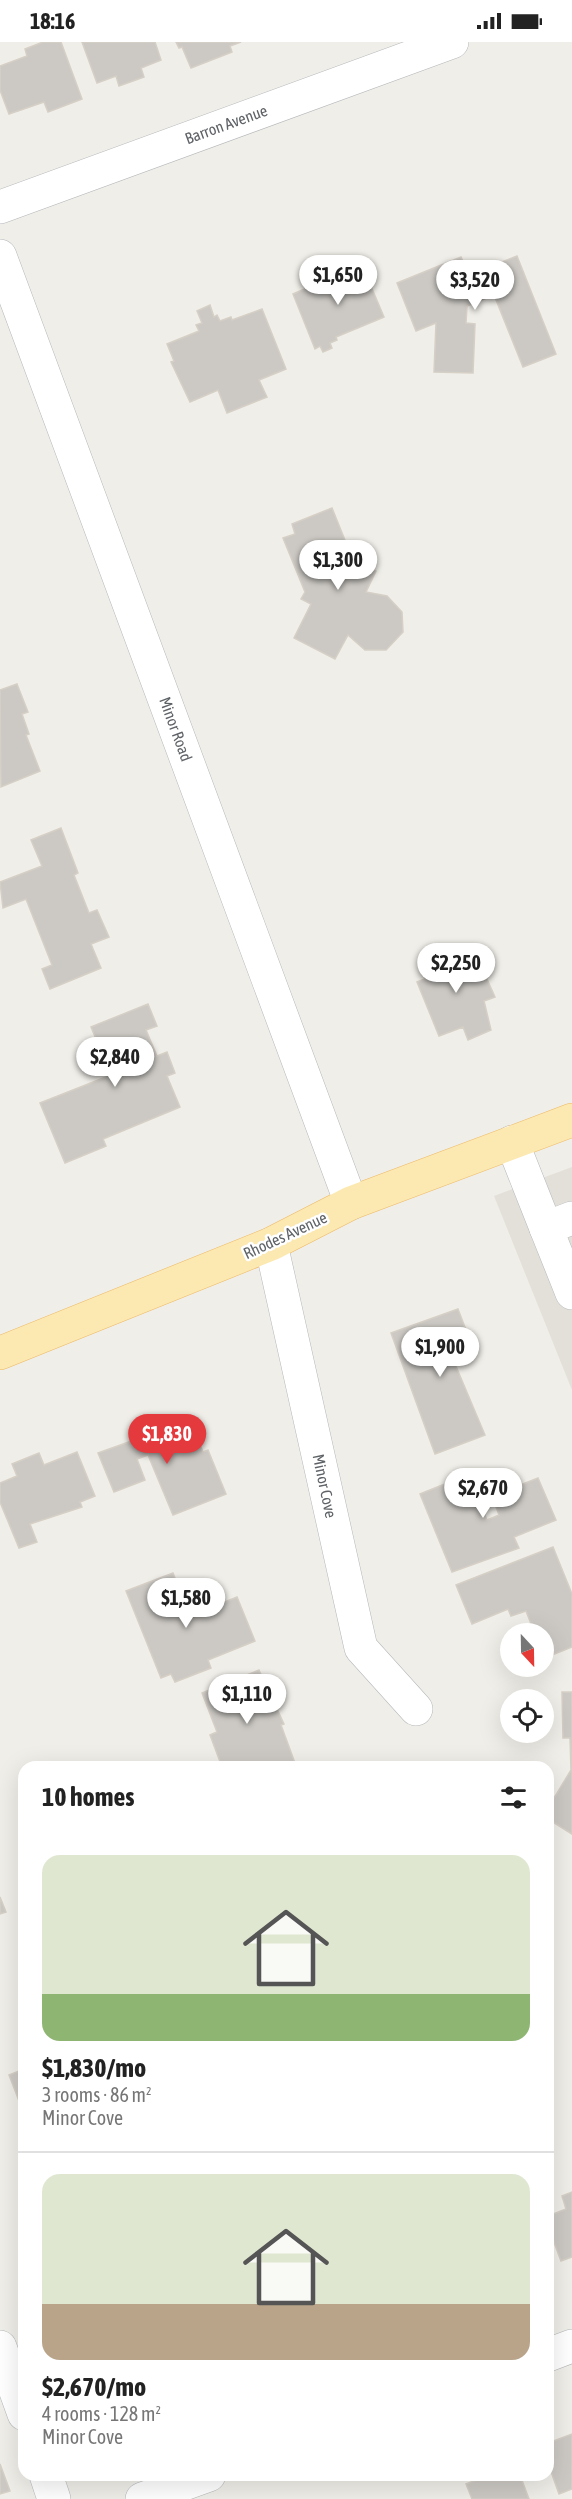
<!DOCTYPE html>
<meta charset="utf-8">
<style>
body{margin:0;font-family:"Asap Condensed",sans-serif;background:#f2f2f2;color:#222;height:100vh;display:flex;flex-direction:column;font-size:22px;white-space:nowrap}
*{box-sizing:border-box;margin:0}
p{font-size:20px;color:#767676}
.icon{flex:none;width:33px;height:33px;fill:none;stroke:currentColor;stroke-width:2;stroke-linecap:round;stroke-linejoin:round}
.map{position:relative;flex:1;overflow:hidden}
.panel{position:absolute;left:18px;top:1719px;width:536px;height:720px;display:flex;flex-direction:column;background:#fff;border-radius:18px;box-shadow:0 6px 24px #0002}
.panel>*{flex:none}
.needle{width:39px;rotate:158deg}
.buttons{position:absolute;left:500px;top:1581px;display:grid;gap:12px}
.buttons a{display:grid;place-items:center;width:54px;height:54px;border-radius:50%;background:#fff;box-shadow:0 6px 24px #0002;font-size:30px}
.price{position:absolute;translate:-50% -51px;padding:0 14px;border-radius:21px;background:#fff;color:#222;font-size:20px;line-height:39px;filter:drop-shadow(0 2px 3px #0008)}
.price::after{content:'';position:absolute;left:50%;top:36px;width:18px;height:14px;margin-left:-9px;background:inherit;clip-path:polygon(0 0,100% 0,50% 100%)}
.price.selected{background:#e43a3e;color:#fff}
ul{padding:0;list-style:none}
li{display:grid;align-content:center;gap:12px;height:318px;padding:0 24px}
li+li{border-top:2px solid #e0e0e0}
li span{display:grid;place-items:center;height:186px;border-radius:18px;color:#555}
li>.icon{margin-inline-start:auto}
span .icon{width:108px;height:108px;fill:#fffc;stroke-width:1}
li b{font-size:26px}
h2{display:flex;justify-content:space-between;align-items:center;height:72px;padding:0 24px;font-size:26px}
.status{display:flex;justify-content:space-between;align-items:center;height:42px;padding:0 30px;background:#fff;direction:ltr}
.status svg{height:16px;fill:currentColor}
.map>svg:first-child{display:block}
</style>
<div class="status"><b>18:16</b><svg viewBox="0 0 49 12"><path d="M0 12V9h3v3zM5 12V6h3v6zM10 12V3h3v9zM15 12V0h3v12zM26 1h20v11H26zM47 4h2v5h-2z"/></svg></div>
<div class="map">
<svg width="572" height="2457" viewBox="0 0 572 2457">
<rect width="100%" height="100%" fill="#f0eee8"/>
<polygon fill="#e3dfd9" points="572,1125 572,1348 494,1154"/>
<g fill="#ccc9c4" stroke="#d5cfc6" stroke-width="1.5">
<polygon points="43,0 61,0 82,57 48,70 44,60 9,72 0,48 0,24 27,14 25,7"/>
<polygon points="82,0 155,0 161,18 141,26 144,35 119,44 116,34 97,41"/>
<polygon points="176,0 241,0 230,4 232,10 191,26 182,5 179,6"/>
<polygon points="517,214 556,312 523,325 494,253 467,264 466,281 475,282 473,331 434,330 436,281 416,289 397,241 461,215 469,233"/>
<polygon points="362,223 384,275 336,295 337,298 330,301 332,306 323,310 320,304 315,307 293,252 323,239 322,236"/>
<polygon points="210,263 214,275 217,273 220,279 231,275 232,278 262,267 286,327 259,338 267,355 227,371 218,348 190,360 171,320 174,319 167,302 199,289 196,283 202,281 197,269"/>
<polygon points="332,466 353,518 376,529 366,550 387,554 402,570 403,590 386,608 365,608 348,593 335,617 294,596 311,562 301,557 305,550 283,496 295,492 292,482"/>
<polygon points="17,642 28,670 22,672 29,692 26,693 40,729 1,745 0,648"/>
<polygon points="61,786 78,831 74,833 89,871 97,868 109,895 91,902 101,926 50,947 42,927 52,923 26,857 3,866 0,840 42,824 31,798"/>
<polygon points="463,903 477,938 486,935 495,955 484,959 491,988 468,998 463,985 439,994 417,940 427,936 425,930 430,927 426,918"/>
<polygon points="148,962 157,984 146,988 157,1014 167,1010 175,1031 167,1034 180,1065 103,1097 106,1104 65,1121 40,1061 111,1033 91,985"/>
<polygon points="458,1267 476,1314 455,1322 485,1393 435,1412 391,1291"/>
<polygon points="188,1373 203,1410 208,1408 226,1452 173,1473 148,1413 137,1417 145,1438 114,1450 98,1411 140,1396 139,1393"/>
<polygon points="77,1410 95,1454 80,1460 82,1465 30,1482 37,1500 19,1506 0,1460 0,1441 17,1434 12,1422 39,1411 44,1423"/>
<polygon points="472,1431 478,1453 483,1451 488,1463 482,1466 487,1478 499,1473 492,1454 538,1436 556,1478 514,1495 519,1506 452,1530 420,1452"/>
<polygon points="553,1505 572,1552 572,1605 545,1616 543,1592 535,1592 526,1569 511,1574 508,1567 472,1582 456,1543"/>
<polygon points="173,1531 190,1574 237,1555 255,1599 208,1618 211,1626 175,1640 171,1632 161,1636 126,1549"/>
<polygon points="259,1628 284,1682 281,1683 295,1721 285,1725 222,1725 210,1693 217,1690 202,1651"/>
<polygon points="562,1650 572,1650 572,1792 548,1777 548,1766 571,1728 570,1696 563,1696"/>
<polygon points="0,1855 6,1870 0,1872"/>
<polygon points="24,2027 24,2072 9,2033"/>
<polygon points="572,2150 572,2215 561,2219 548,2184 548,2174 566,2167 562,2154"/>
<polygon points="572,2392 572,2447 559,2452 548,2421 548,2401"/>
<polygon points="0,2422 10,2449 0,2452"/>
<polygon points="489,2433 520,2433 529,2457 472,2457 466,2442"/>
</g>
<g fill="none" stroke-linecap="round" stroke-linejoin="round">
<defs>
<g id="minor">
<polyline points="0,165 452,0"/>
<polyline points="0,214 351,1161"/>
<polyline points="512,1100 546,1186"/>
<polyline points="572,1176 546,1186 572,1251"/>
<polyline points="271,1202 361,1606 416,1667"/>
<polyline points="0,2305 24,2372"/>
<polyline points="548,2313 572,2304"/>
<polyline points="46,2433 54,2457"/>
<polyline points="142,2457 209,2433"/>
</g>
<polyline id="major" points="0,1311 271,1202 351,1161 572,1078"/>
</defs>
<use href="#minor" stroke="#b5b8bb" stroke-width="34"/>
<use href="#major" stroke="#edb964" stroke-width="34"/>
<use href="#minor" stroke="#fff" stroke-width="33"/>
<use href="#major" stroke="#fce8b1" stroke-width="33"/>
</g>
<g text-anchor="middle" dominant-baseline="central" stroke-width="5" stroke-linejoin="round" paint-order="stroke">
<g font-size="16" fill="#5f6367" stroke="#fff">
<text transform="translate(226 82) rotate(-20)">Barron Avenue</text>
<text transform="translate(176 687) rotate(70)">Minor Road</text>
<text transform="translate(285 1193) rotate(-25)">Rhodes Avenue</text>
<text transform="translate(325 1444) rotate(78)">Minor Cove</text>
</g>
</g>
</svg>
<div class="buttons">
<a><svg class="needle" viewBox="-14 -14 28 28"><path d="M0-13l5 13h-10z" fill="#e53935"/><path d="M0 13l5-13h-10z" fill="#767676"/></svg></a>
<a><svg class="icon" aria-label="locate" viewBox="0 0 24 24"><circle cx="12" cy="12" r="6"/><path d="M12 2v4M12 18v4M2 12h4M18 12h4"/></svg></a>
</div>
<b class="price" style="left:338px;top:264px">$1,650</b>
<b class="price" style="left:475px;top:269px">$3,520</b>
<b class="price" style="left:338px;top:549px">$1,300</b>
<b class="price" style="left:456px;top:952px">$2,250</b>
<b class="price" style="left:115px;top:1046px">$2,840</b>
<b class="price" style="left:440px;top:1336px">$1,900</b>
<b class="price selected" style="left:167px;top:1423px">$1,830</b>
<b class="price" style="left:483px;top:1477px">$2,670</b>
<b class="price" style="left:186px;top:1587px">$1,580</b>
<b class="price" style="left:247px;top:1683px">$1,110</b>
<section class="panel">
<h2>10 homes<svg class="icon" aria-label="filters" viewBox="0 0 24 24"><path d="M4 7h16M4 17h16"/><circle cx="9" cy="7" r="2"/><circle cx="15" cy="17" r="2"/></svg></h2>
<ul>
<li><span style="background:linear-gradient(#dfe7d0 75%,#8fb573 0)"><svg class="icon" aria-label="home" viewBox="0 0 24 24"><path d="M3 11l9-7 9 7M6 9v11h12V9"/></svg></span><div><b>$1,830/mo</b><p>3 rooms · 86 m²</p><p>Minor Cove</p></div></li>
<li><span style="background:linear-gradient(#dfe7d0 70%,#b9a48a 0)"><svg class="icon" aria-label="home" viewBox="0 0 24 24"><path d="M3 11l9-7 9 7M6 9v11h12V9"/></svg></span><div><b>$2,670/mo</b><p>4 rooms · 128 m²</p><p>Minor Cove</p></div></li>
</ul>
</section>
</div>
